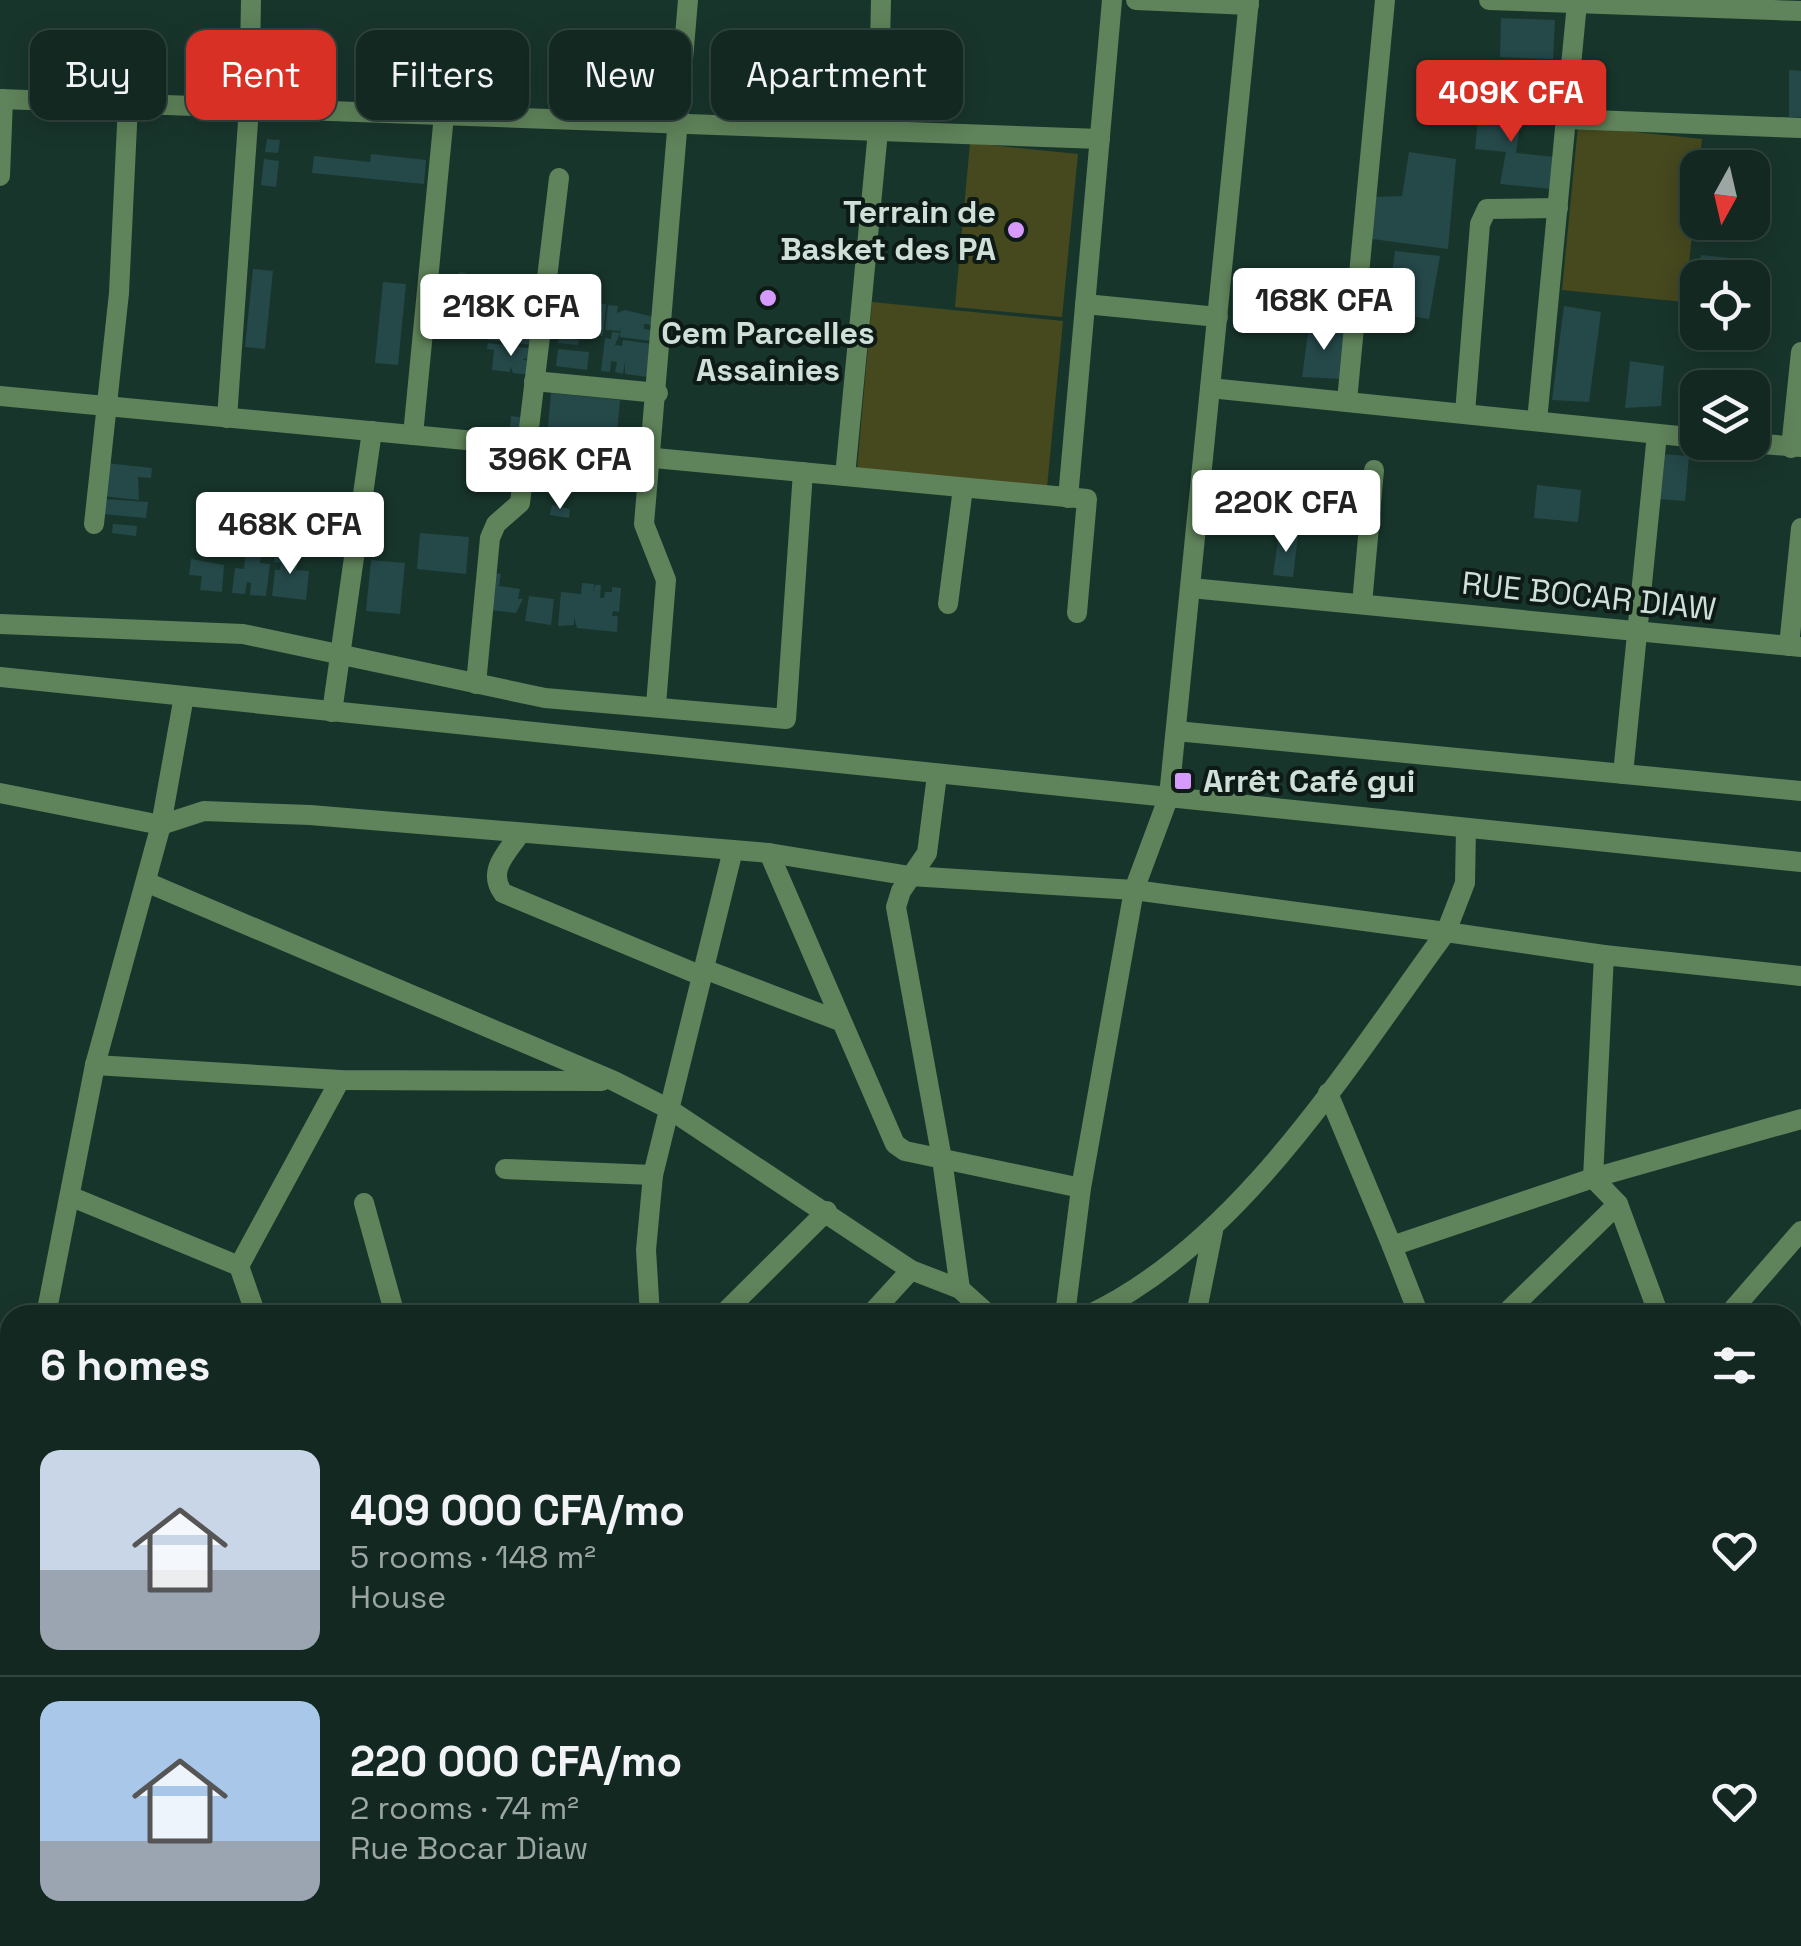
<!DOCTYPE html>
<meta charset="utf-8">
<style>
body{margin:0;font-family:"Space Grotesk",sans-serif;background:#1b302a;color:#f1f3f6;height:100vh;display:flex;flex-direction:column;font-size:38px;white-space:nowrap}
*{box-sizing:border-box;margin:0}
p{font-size:32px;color:#9ca6a5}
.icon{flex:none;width:55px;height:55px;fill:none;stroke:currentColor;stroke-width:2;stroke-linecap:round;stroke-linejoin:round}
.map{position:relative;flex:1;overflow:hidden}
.details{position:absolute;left:0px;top:1305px;width:1802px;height:642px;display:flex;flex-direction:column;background:#122821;border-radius:30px 30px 0 0;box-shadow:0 5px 25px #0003,0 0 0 2px #31443f}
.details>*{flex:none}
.guide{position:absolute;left:30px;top:30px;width:1000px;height:90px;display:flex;gap:20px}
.needle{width:65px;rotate:188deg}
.controls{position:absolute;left:1680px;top:150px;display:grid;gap:20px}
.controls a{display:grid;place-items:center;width:90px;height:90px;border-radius:20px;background:#122821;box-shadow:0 5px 25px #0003,0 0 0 2px #31443f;font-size:50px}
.price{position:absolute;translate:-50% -85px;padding:0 22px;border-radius:10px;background:#fff;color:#222;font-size:32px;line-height:65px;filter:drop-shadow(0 2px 5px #0008)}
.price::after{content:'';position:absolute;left:50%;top:60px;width:30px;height:22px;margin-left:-15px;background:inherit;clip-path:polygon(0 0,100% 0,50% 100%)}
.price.selected{background:#d93025;color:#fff}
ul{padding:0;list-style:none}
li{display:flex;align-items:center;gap:30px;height:250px;padding:0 40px}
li+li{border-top:2px solid #31443f}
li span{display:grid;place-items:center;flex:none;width:280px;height:200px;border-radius:20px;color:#555}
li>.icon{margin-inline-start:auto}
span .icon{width:120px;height:120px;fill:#fffc;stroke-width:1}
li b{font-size:42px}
h2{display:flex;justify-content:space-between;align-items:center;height:120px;padding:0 40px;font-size:42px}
.tag{padding:0 35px;border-radius:20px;background:#122821;box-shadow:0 5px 25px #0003,0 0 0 2px #31443f;font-size:35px;line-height:90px}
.tag.selected{background:#d93025;color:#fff}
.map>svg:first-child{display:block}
</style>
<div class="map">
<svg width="1801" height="1946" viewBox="0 0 1801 1946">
<rect width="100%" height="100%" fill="#18352c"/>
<g fill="#46491e">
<polygon points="1578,126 1702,139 1685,302 1562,290"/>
<polygon points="970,143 1078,154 1062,317 955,307"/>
<polygon points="872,302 1063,321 1047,487 857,469"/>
</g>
<g fill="#254849">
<polygon points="1501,18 1555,20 1553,59 1500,57"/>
<polygon points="1789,70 1801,71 1801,117 1789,117"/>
<polygon points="1480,98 1523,104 1516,153 1555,157 1551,189 1500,184 1506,152 1475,149"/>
<polygon points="267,139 280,140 278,153 265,152"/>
<polygon points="1409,152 1456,159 1448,249 1372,239 1375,197 1402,196"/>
<polygon points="371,154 426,160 424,184 312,173 314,156 370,162"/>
<polygon points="264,159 279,161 276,187 261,185"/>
<polygon points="1395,251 1440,256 1429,319 1387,312"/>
<polygon points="1701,255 1730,258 1728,278 1699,278"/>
<polygon points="253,269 273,271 265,349 245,347"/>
<polygon points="459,272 466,273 465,287 475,289 477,310 441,306 444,283 460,285"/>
<polygon points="383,282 406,284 398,365 375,363"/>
<polygon points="571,300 606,304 603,336 593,335 595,318 569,315"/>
<polygon points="608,305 618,306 617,313 625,310 654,317 653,325 644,324 644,329 652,330 651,341 620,337 621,326 620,331 605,330"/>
<polygon points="1564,306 1601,312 1589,402 1552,400"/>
<polygon points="457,309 471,311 474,331 464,329 463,337 439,334 441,315 456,317"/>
<polygon points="560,315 576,318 574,333 558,330"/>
<polygon points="522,319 537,320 534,345 507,342 508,336 500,335 500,341 488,340 490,323 514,326 514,332 520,333"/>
<polygon points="1309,326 1345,330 1341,379 1302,377"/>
<polygon points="612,332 620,333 615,345 622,346 623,340 652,344 648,377 625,374 625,362 623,374 615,372 617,362 611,361 610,372 601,371 605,338 611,339"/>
<polygon points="559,337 579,340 578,345 558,343"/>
<polygon points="488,343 534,349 533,358 522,359 528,361 531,375 513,373 510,366 510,372 492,370 494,350 487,349"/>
<polygon points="558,349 589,352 587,370 556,366"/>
<polygon points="1630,361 1664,366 1661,406 1625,408"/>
<polygon points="551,393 620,400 616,444 547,438"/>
<polygon points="511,416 525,418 524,430 510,428"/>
<polygon points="1661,454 1689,456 1685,501 1658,499"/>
<polygon points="106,463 152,468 151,478 138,477 139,500 102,496"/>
<polygon points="1537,485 1581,490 1578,522 1534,518"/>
<polygon points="105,499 148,502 146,518 103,514"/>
<polygon points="552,505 570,509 569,518 550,515"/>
<polygon points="113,524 137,526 136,536 112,533"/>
<polygon points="420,533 469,537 466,574 417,569"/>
<polygon points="1279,533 1298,535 1293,577 1273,575"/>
<polygon points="237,547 262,550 260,563 270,564 266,596 250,595 251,583 247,582 245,594 232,593 235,568 244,569 245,556 236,555"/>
<polygon points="275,551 300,554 296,570 309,571 306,600 272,596 275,570 280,570 281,563 274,562"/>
<polygon points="191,559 224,565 222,592 200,590 202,576 189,575"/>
<polygon points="371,560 405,563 400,614 366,611"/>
<polygon points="495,573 501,574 499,586 520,589 518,599 523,599 516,613 490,610"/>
<polygon points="582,583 594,584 593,595 595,585 601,585 600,598 604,598 605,592 612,592 612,587 621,588 619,612 613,611 612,616 618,616 617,632 577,628 574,617 574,625 558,626 561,592 581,594"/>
<polygon points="529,596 554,599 551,625 525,621"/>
</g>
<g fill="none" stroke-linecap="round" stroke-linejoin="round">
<g stroke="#5f835a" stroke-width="20">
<polyline points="1136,0 1249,5"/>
<polyline points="1489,0 1801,11"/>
<polyline points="0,99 1100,139"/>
<polyline points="1566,119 1801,128"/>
<polyline points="0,176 3,99"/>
<polyline points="1085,304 1218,317"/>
<polyline points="534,381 658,393"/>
<polyline points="1210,388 1698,438"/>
<polyline points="0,396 1087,499 1077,613"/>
<polyline points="1347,401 1385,0"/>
<polyline points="1465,413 1480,224 1487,209 1558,208"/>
<polyline points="227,418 249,108 251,0"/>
<polyline points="1537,421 1577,3"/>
<polyline points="413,435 444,115"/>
<polyline points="1737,442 1801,447"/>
<polyline points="1791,448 1801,352"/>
<polyline points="845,476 878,131 881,0"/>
<polyline points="1068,498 1112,0"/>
<polyline points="94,524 119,293 128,104"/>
<polyline points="1191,588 1801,647"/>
<polyline points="948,604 963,488"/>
<polyline points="1362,604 1374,470"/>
<polyline points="0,624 243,634 545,698 786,719 803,472"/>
<polyline points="1789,646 1801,528"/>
<polyline points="0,677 1801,862"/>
<polyline points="476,684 490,538 496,524 520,503 559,178"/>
<polyline points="656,705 666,580 644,524 688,0"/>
<polyline points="332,712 372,431"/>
<polyline points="1176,731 1801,791"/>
<polyline points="1623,774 1657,434"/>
<polyline points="937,775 927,853 901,891 896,907 942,1159 960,1289"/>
<polyline points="0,793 161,825 204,811 310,815 769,853 910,876 1134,890 1446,932 1465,883 1466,828"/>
<path d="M519,835C506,854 487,871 503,893L702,976"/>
<polyline points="769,853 895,1144 905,1151 1081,1188"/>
<polyline points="146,882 614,1081 669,1109 911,1270"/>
<polyline points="704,969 837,1020"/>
<polyline points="95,1065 340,1080 602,1081"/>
<polyline points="1328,1093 1392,1246 1593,1178 1801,1119"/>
<polyline points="505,1169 653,1175"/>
<polyline points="72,1197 239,1266"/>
<polyline points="364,1203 395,1315"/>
<polyline points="1392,1246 1419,1315"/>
<polyline points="46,1315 95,1065 161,825 184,696"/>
<polyline points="256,1315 239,1266 340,1080"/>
<polyline points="650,1315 646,1250 653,1175 733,850"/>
<polyline points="722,1315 827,1211"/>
<polyline points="870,1315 911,1270 960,1289 989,1315"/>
<polyline points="1065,1315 1081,1188 1134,890 1169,796 1249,0"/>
<path d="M1088,1315C1240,1244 1349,1064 1446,932L1604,955"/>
<polyline points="1196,1315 1213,1231"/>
<polyline points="1504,1315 1618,1204"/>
<polyline points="1659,1315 1618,1204 1593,1178 1604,955 1801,976"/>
<polyline points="1728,1315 1801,1231"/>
<polyline points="1792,1358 1801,1359"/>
<polyline points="0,1527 10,1478"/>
<polyline points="1792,1555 1801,1556"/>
<polyline points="0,1695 10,1697"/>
<polyline points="1792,1697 1801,1698"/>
<polyline points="0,1858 10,1857"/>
<polyline points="800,1938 802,1946"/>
<polyline points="1001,1938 1003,1946"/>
<polyline points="1215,1938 1217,1946"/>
<polyline points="1450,1938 1451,1946"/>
<polyline points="446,1946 452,1938"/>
<polyline points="844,1946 855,1938"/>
<polyline points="1122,1946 1130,1938"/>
<polyline points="1553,1946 1604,1938"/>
<polyline points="1718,1946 1719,1938"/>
</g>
</g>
<g fill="#d69bfa" stroke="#0d1a15" stroke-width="4">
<circle cx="1016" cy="230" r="10"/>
<circle cx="768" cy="298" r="10"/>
<rect x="1173" y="771" width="20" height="20" rx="5"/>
</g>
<g text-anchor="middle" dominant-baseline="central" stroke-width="8" stroke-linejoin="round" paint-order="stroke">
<g font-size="32" font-weight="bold" fill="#cfe0d9" stroke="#0d1a15" text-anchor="end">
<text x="996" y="212">Terrain de<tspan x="996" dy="37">Basket des PA</tspan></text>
<text x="768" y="333" text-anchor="middle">Cem Parcelles<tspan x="768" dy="37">Assainies</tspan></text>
<text x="1203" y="781" text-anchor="start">Arrêt Café gui</text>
</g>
<g font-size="32" fill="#cfe0d9" stroke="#0d1a15">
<text transform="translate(1589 596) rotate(6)">RUE BOCAR DIAW</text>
</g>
</g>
</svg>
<div class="controls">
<a><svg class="needle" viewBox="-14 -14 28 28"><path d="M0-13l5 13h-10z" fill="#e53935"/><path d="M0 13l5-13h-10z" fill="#9ca6a5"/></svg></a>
<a><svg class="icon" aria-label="locate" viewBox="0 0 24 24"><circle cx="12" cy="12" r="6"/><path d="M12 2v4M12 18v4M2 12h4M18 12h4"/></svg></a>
<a><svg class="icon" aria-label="layers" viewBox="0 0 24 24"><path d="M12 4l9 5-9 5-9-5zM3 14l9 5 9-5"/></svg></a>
</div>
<b class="price selected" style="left:1511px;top:145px">409K CFA</b>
<b class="price" style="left:1324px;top:353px">168K CFA</b>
<b class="price" style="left:511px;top:359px">218K CFA</b>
<b class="price" style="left:560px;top:512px">396K CFA</b>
<b class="price" style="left:1286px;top:555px">220K CFA</b>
<b class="price" style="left:290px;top:577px">468K CFA</b>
<div class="guide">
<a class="tag">Buy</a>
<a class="tag selected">Rent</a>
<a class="tag">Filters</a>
<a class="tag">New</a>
<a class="tag">Apartment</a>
</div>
<section class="details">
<h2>6 homes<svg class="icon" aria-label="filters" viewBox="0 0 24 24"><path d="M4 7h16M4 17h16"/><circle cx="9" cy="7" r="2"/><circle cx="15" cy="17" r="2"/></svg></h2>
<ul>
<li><span style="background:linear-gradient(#c9d6e8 60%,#9aa5b1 0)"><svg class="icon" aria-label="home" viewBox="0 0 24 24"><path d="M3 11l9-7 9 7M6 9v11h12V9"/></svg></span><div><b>409 000 CFA/mo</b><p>5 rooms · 148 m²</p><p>House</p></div><svg class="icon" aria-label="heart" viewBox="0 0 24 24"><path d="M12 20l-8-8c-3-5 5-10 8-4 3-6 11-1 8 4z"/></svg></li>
<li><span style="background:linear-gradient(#a9c7e8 70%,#9aa5b1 0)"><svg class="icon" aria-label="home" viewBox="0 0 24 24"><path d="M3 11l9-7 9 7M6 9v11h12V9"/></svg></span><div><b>220 000 CFA/mo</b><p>2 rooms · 74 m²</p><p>Rue Bocar Diaw</p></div><svg class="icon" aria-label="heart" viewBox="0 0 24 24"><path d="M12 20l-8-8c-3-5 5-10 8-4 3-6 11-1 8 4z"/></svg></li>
</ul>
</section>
</div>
